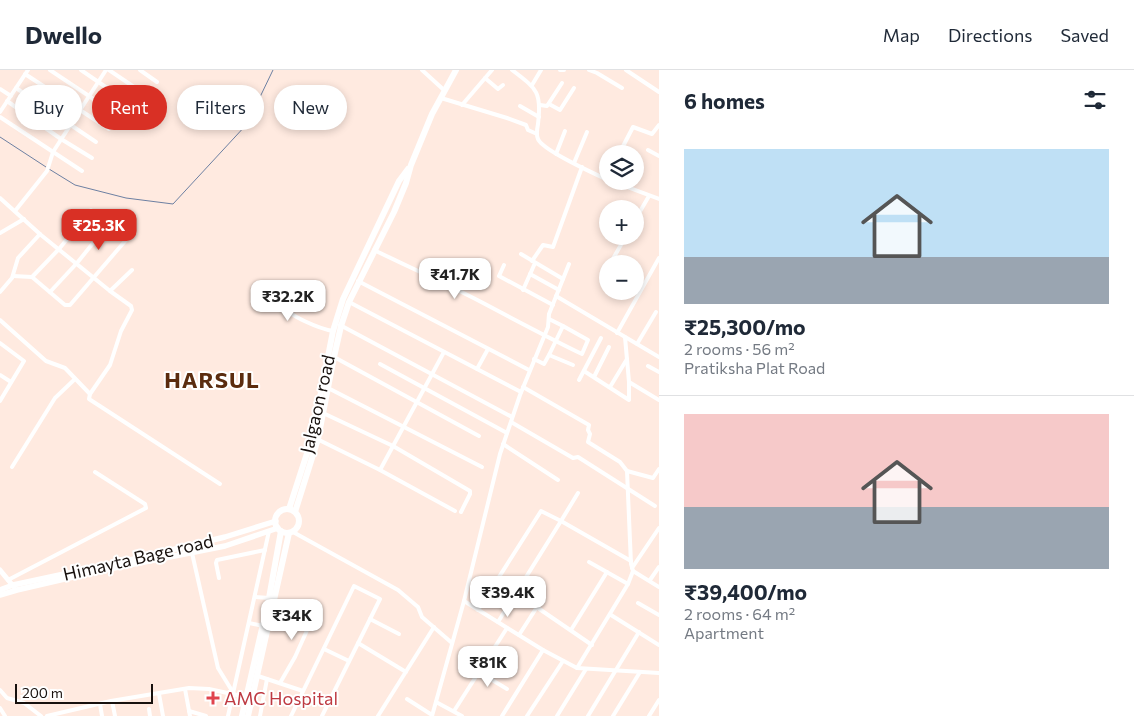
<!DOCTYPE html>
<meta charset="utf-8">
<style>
body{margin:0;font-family:Commissioner,sans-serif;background:#f6f6f7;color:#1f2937;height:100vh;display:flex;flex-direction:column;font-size:19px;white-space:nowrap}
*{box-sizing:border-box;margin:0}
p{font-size:16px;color:#747a83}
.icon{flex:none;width:28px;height:28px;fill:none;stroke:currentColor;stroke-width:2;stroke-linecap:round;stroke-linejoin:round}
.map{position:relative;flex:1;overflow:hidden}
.panel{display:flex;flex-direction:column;background:#fff;width:475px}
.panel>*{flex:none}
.banner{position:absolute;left:15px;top:15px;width:475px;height:45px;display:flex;gap:10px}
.controls{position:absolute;left:599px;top:75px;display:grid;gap:10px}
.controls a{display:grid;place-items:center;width:45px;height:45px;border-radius:50%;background:#fff;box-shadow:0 2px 8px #0003;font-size:25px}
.scale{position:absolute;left:15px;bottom:12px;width:138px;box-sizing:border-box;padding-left:5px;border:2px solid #18110e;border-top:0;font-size:14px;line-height:18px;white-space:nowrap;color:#18110e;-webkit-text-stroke:4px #fff;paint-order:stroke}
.price{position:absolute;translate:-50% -42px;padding:0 11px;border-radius:10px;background:#fff;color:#222;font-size:16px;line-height:32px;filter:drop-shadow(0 1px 2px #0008)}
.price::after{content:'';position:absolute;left:50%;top:30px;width:15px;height:11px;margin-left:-8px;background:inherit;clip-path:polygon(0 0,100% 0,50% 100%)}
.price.current{background:#d93025;color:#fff}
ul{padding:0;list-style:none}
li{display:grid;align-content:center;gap:10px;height:265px;padding:0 25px}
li+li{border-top:1px solid #e0e1e3}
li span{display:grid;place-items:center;height:155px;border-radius:0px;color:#555}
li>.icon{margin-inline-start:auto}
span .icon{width:90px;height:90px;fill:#fffc;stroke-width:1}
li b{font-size:21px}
h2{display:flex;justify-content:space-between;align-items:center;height:60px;padding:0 25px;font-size:21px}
.chip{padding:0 18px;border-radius:22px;background:#fff;box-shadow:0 2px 8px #0003;font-size:18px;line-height:45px}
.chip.current{background:#d93025;color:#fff}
header{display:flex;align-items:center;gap:30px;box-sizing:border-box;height:70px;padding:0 25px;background:#fff;border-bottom:1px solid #e0e1e3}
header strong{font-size:24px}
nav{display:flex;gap:28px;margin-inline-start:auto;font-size:18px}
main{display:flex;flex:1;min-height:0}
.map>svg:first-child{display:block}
</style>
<header>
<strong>Dwello</strong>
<nav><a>Map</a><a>Directions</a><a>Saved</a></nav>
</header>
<main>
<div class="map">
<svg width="659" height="646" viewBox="0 0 659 646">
<rect width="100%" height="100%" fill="#ffeae0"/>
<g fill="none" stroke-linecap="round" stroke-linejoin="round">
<g stroke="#6d80a2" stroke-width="1">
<polyline points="0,67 46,97"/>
<polyline points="49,99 75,115 126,128 173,134 247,54 273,0"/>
</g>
<g stroke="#fff" stroke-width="4">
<polyline points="50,0 116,44"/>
<polyline points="81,0 132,35"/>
<polyline points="109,0 140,21"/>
<polyline points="140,0 157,12"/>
<polyline points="422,0 445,21"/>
<path d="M512,0C537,19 542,22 538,54C537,59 536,65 538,69C542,80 595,104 608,110"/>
<polyline points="560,0 564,0"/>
<polyline points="589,0 597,3 622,18"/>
<polyline points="626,0 659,22"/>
<polyline points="25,4 109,59"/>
<polyline points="485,8 498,19 503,15"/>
<polyline points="532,15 541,0"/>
<polyline points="16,18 96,72"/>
<polyline points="0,19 11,26"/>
<polyline points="441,28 507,48 526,55 528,60 537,64"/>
<polyline points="7,31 61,69 92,88"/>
<polyline points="549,34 560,40 574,18"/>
<polyline points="462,35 492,0"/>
<polyline points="540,35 547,36 562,13"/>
<polyline points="520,36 539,47"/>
<polyline points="0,42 28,0"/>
<polyline points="0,47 82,101"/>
<polyline points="648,80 659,86"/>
<polyline points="556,84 565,61"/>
<polyline points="619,84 633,57 652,64 659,55"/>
<polyline points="574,93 587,62"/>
<polyline points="611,111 659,129"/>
<polyline points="0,128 41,165 110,221 132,200"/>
<polyline points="15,141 47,101 53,82 106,0"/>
<polyline points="635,150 649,126"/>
<polyline points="0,163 24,149"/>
<path d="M374,180C411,198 449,215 485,234C517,251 549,268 582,284L588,270L563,256L549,285"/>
<polyline points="521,184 563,209"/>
<polyline points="532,191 543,175 553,177 582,97"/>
<polyline points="610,194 626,166"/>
<polyline points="504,195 499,206 553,235"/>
<polyline points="530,204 559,220"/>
<polyline points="13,206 32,207 65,235 70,235 126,170"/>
<polyline points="32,207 59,179 91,140"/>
<polyline points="601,208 608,198"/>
<polyline points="358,211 529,300"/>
<polyline points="523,220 535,193"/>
<polyline points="110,221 131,236 132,240 121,261 110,295 90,324 89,329 220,414"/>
<polyline points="0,222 12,208 18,188 40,164"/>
<polyline points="50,222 77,193 106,157"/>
<path d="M280,222C281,226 280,231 282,234C287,246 321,259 333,261"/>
<polyline points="556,226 659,287"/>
<polyline points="349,232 521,322"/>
<polyline points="549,249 563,256"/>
<polyline points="0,250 46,291 65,298 90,324"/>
<polyline points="340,255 512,347"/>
<polyline points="617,263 659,188"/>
<polyline points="625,267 629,312 659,330"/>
<polyline points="0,273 24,291 0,331"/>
<polyline points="637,274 656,242"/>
<polyline points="334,287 479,366"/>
<polyline points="534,289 544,294 549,285 573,295"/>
<polyline points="380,294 507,363"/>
<polyline points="648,296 659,302"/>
<polyline points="477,299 488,279"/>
<polyline points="584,301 629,330 629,312"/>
<polyline points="0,305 11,312"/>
<polyline points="594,307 609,277"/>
<polyline points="579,310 601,268"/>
<polyline points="523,317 589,355 588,360 590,364 588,372 620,392 627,401 631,494 633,501 628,514 577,598"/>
<polyline points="610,317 627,289"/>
<polyline points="328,318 482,397"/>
<polyline points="323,343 393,376 470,421 470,424 461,442"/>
<polyline points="511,352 573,388 578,387 655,436"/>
<polyline points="317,369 380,400 455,441"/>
<polyline points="503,374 558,410"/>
<polyline points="12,397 55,328 75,309"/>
<polyline points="380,400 444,282"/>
<polyline points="627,401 653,408 659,399"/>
<polyline points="293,462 398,520 418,537 422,547 452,573"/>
<polyline points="192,483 218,598 234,624"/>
<polyline points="589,492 628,514"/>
<polyline points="632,498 659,458"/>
<polyline points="633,501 659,517"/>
<polyline points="219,508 216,493 217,490 265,480"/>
<polyline points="8,510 146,438 145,434 95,402"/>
<polyline points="650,510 659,497"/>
<polyline points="516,523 592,575"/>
<polyline points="255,527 269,528"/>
<polyline points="464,531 543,580 577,598 659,603"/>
<polyline points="638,533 659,545"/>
<polyline points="478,540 541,441 561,451 578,423"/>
<polyline points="611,545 659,575"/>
<polyline points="370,549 399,564"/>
<polyline points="498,552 561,451 631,491"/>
<polyline points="249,553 263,556"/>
<polyline points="571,560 607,502"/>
<polyline points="519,565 537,537"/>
<polyline points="358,573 406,602"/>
<polyline points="324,579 349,591"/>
<polyline points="479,602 507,619"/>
<polyline points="258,606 303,621"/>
<polyline points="280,613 295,587 318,536"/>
<polyline points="185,619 190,646"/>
<polyline points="0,620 7,628 24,633 41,646"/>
<polyline points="159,624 163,646"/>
<polyline points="407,629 432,645"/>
<polyline points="112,631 115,646"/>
<polyline points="436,632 462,646"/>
<polyline points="100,634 102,646"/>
<polyline points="0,638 5,646"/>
<polyline points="149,639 150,646"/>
<polyline points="189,641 206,646"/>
<polyline points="454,641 507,558"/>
<polyline points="47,646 111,631 189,618 209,619 246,627"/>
<polyline points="228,646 269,461"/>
<polyline points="260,646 267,609"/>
<polyline points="291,646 354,516 380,529 322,646"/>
<polyline points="378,646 434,557"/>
<polyline points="432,646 464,531 500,384 520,325 548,257 549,244 569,194"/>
<polyline points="502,646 543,580"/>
<polyline points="527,646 563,591"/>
<polyline points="557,646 586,599"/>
<polyline points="588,646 639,562"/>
<polyline points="613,646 640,602"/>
<polyline points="649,646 659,630"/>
</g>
<polyline stroke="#fff" stroke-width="5" points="0,500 14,517"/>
<g stroke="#fff" stroke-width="5.5">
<polyline points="0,520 13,515 134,489 225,467 276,451"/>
<polyline points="0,525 17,520 99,501 225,476 278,458"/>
</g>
<g stroke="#fff" stroke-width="6">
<polyline points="289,439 312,368 333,261 343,229 399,111 408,99"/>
<circle cx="287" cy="451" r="12"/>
<polyline points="295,442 318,369 334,287 341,256 349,232 394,142 406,113 411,95 432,44 456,0"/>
<polyline points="242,646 269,528 281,461"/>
<polyline points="248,646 289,463"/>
</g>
</g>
<path fill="#e0444e" stroke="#fff" stroke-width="2" d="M210.5 620.5h5v5h5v5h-5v5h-5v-5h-5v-5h5z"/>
<g text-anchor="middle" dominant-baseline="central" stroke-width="4" stroke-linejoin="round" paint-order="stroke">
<g font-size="18" fill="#18110e" stroke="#fff">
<text transform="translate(317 334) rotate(-77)">Jalgaon road</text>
<text transform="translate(138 487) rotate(-13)">Himayta Bage road</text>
</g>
<g font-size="18" fill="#be3a42" stroke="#fff" text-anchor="start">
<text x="224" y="628">AMC Hospital</text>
</g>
<g font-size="22" font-weight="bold" letter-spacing="1" fill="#5b2c0f" stroke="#fff">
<text x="212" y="309">HARSUL</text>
</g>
</g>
</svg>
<div class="controls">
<a><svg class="icon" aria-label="layers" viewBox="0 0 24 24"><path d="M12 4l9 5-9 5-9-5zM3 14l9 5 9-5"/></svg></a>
<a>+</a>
<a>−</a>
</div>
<div class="scale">200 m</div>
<b class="price current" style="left:99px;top:181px">₹25.3K</b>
<b class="price" style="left:455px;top:230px">₹41.7K</b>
<b class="price" style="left:288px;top:252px">₹32.2K</b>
<b class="price" style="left:508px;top:548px">₹39.4K</b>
<b class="price" style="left:292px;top:571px">₹34K</b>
<b class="price" style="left:488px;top:618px">₹81K</b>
<div class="banner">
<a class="chip">Buy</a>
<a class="chip current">Rent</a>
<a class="chip">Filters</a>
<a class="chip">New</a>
</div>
</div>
<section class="panel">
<h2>6 homes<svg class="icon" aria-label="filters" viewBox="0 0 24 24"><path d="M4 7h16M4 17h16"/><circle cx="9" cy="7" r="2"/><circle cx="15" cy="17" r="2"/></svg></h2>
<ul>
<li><span style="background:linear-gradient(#bfe0f5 70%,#9aa5b1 0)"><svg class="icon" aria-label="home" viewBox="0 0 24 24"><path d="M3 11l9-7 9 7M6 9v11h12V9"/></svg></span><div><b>₹25,300/mo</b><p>2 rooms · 56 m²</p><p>Pratiksha Plat Road</p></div></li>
<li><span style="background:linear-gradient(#f6c9c9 60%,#9aa5b1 0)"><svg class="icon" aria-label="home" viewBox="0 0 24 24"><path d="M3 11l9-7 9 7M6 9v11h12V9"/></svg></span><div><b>₹39,400/mo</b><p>2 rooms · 64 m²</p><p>Apartment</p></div></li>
</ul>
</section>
</main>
